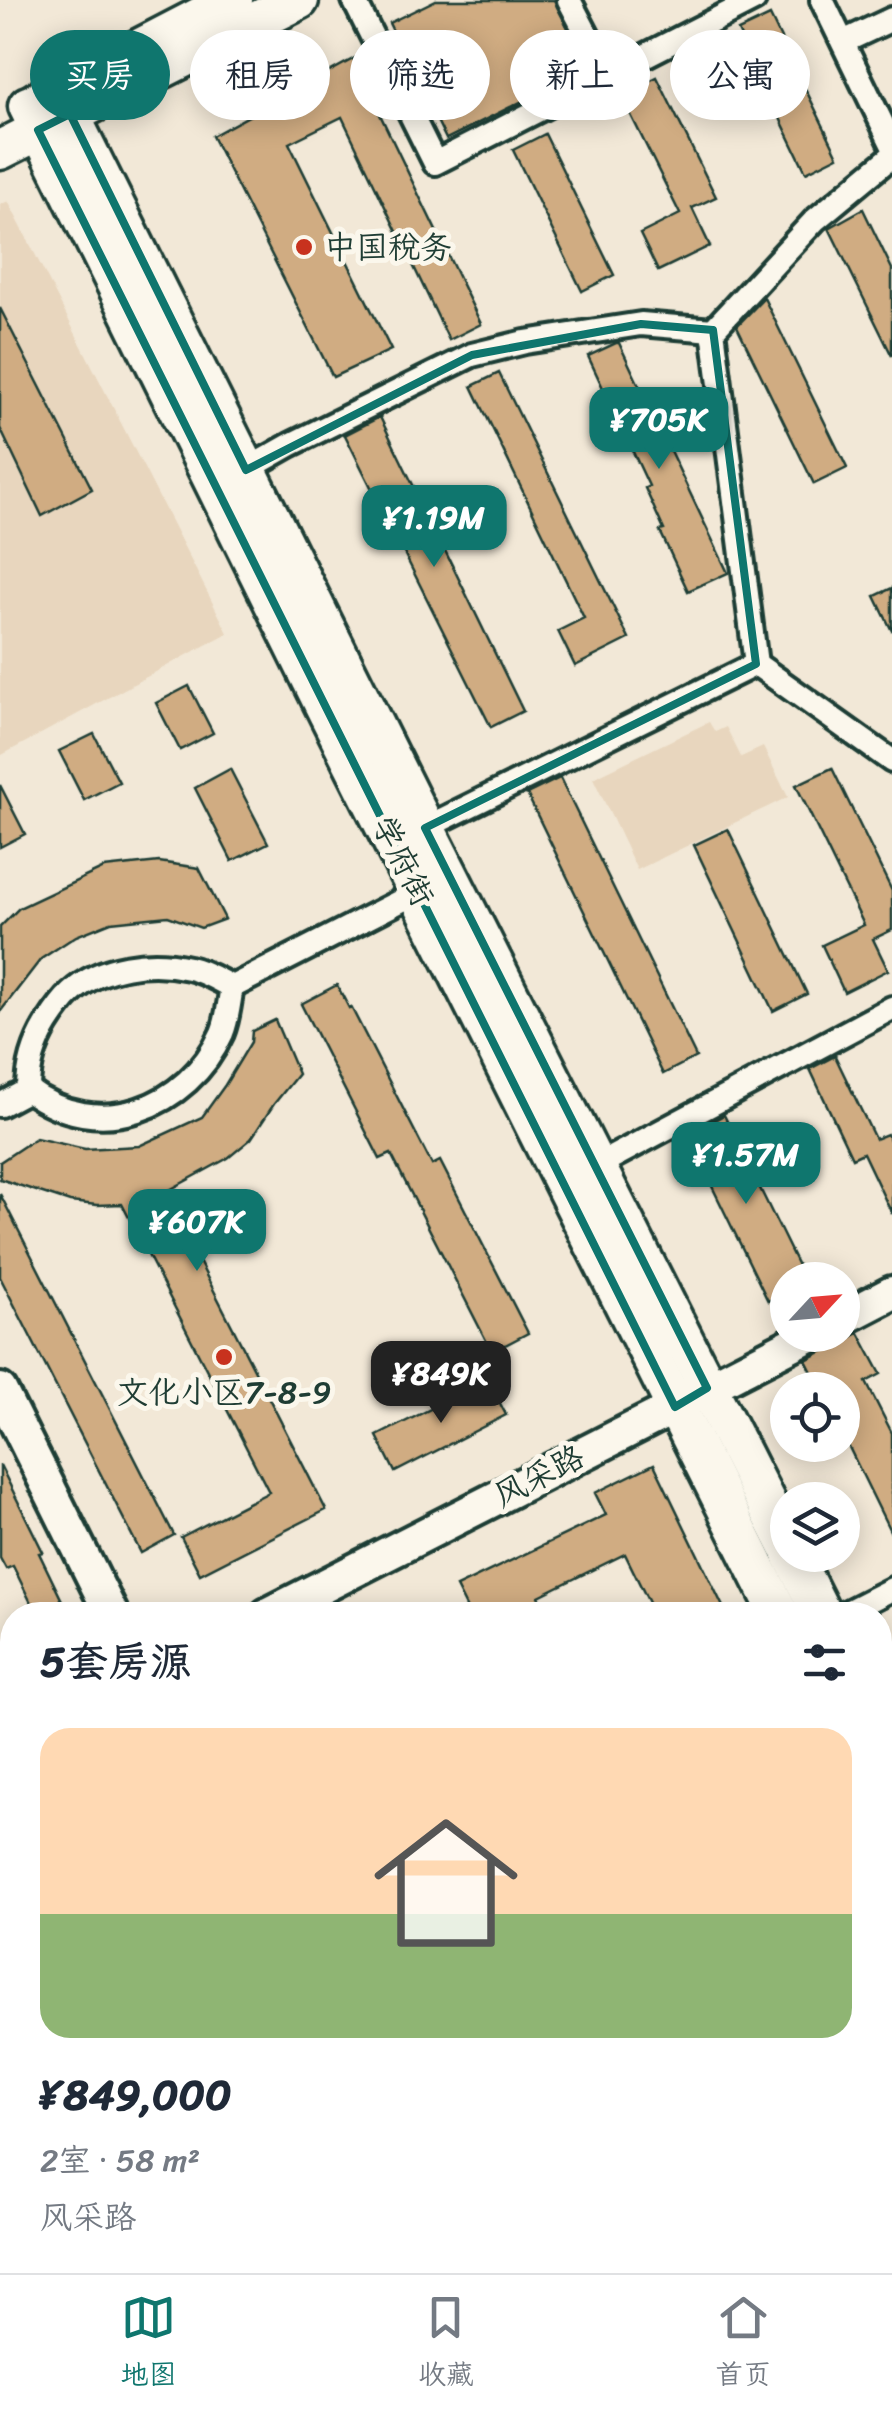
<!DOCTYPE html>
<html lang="zh">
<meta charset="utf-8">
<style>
body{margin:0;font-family:Sriracha,"LXGW WenKai TC",sans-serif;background:#f2f2f3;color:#1f2937;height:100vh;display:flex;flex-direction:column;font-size:38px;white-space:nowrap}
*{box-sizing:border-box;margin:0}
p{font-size:32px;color:#747a83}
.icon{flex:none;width:55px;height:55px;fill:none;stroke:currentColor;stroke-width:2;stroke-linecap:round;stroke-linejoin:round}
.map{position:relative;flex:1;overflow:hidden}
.side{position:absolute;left:0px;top:1602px;width:892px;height:672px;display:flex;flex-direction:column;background:#fff;border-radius:40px 40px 0 0;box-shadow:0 5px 25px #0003}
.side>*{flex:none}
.top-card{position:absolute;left:30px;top:30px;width:832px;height:90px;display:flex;gap:20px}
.needle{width:65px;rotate:64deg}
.buttons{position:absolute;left:770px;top:1262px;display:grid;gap:20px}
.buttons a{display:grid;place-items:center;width:90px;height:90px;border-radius:50%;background:#fff;box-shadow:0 5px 25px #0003;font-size:50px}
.price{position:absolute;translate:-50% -85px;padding:0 22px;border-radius:20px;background:#0f766e;color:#fff;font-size:32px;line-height:65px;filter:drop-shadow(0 2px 5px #0008)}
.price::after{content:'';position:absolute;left:50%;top:60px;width:30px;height:22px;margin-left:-15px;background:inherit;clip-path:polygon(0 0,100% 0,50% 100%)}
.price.active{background:#222;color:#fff}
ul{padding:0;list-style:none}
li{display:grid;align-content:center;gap:20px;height:530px;padding:0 40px}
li+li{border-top:2px solid #e0e1e3}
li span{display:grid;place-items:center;height:310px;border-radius:30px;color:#555}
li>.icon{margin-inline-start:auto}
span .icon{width:180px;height:180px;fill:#fffc;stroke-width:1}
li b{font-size:42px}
h2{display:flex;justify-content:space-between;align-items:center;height:120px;padding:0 40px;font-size:42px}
.tag{padding:0 35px;border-radius:45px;background:#fff;box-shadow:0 5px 25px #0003;font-size:35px;line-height:90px}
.tag.active{background:#0f766e;color:#fff}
.tabs{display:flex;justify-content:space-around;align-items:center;height:140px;border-top:2px solid #e0e1e3;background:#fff;font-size:28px;color:#747a83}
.tabs a{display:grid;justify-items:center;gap:5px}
.tabs .active{color:#0f766e}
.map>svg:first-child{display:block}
</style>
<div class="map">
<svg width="892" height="2273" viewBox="0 0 892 2273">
<rect width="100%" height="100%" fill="#f2e8d7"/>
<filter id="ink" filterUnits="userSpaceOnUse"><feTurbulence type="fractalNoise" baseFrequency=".01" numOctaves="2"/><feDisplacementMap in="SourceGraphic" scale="20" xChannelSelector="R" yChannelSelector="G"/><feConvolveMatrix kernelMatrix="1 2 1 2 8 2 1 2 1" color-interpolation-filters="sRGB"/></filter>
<g filter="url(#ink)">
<g fill="#e8d6be">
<polygon points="8,201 228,633 0,756 0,205"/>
<polygon points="709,722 715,732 726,727 741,757 763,747 788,797 637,870 593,778"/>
<polygon points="12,2158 12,2262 277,2262 282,2273 9,2273 0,2255 0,2164"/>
</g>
<g fill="#aee0a1" stroke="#668e6a" stroke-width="2.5">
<polygon points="59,2263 214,2263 219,2273 65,2273"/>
<polygon points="221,2263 267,2263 272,2273 227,2273"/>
</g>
<g fill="#d0ac82" stroke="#1f3d34" stroke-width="2.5">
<polygon points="436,0 554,0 589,68 446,139 389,23"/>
<polygon points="770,16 838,156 806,172 738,31"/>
<polygon points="355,58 378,100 374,102 481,324 449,340 342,117 289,143 391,350 333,377 212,136"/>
<polygon points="657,77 716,197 692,208 710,246 658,271 640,234 680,214 621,95"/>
<polygon points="545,134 614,275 582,291 513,150"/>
<polygon points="863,209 892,269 892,356 829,228"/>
<polygon points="764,298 847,468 814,484 737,326"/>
<polygon points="0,308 92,489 42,516 0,428"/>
<polygon points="616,343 619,343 728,573 688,591 660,531 664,530 645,488 649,486 588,356"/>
<polygon points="499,373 629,639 575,666 558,631 584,618 472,386"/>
<polygon points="380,417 523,711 491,727 345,435"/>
<polygon points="892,588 892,631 875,596"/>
<polygon points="189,686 213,733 180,750 156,703"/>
<polygon points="94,734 119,782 84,800 59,751"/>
<polygon points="832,768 892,891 892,930 873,939 888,970 844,992 822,945 864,925 796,785"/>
<polygon points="230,769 268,843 232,861 195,788"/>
<polygon points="560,778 696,1057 663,1074 527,794"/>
<polygon points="0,785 25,834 0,847"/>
<polygon points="728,829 807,994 773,1011 694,845"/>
<polygon points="159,862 199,868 225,919 201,928 168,916 111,922 76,936 41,959 0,1012 0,927 19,908 104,868"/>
<polygon points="337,985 349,1008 351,1007 432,1165 440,1161 528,1333 492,1352 391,1154 380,1159 301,1004"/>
<polygon points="275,1020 298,1074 274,1104 251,1139 228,1158 164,1193 326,1510 200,1574 181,1537 269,1492 122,1204 97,1205 70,1202 0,1179 0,1162 36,1138 85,1149 139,1146 202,1117 225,1085 251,1042 252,1031"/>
<polygon points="835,1056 875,1139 887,1134 892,1144 892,1214 863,1153 852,1158 810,1069"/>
<polygon points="724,1115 805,1280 788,1280 788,1292 768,1301 687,1135"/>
<polygon points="0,1194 174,1535 141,1553 0,1277"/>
<polygon points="859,1333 881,1374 866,1382 892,1433 892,1535 842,1433 842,1390 821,1390 806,1360"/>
<polygon points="488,1380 506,1415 395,1472 377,1436"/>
<polygon points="654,1464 727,1615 655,1615 625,1554 539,1596 548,1615 470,1615 456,1587 606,1515 595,1493"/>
<polygon points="0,1465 43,1552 39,1553 69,1615 37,1615 13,1566 6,1569 0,1558"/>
</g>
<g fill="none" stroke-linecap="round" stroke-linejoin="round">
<defs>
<g id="street">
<polyline points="354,0 435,163 754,0"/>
<polyline points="569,0 598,56"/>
<polyline points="822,0 892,144"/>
<polyline points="843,42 892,19"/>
<polyline points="246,470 290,445 472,355 525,342 641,324 713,330"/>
<polyline points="756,664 713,330 815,220 892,156"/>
<polyline points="425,828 756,664 892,761"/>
<path d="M28,1090C28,1066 34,1045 47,1024C54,1013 61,1002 71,993C101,965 150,959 189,968C204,971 218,980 232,987L418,892"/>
<path d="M0,1105L28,1090C98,1143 188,1109 222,1033C228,1019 229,1002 232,987"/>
<polyline points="596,1166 892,1008"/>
<polyline points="841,1615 892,1589"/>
<polyline points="0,1924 12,1918"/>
<polyline points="297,2262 303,2273"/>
<polyline points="325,2273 347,2262"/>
</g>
<g id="secondary">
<polyline points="842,1319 892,1293"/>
<polyline points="0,1390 112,1615"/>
<polyline points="267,1615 675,1407 707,1388 810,1335"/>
<polyline points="0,1751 12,1745"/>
<polyline points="431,2262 436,2273"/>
</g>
<g id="primary">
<polyline points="57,89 425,828 788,1546"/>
<polyline points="36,102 233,0"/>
<polyline points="28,106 328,713 780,1615"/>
<polyline points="0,150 299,0"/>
<polyline points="792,1555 822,1615"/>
<polyline points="880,1729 892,1753"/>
<polyline points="880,1812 892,1836"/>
</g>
</defs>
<use href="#street" stroke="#1f3d34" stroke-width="30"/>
<use href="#secondary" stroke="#1f3d34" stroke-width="40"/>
<use href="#primary" stroke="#1f3d34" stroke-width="45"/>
<use href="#street" stroke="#fbf7ec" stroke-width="22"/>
<use href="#secondary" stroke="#fbf7ec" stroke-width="32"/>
<use href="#primary" stroke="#fbf7ec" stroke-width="38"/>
</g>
</g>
<path fill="none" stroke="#0f766e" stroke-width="8" stroke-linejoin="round" d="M70,114L246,470L472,355L641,324L713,330L756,664L425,828L707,1388L675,1407L38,130Z"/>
<g fill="#c8321e" stroke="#fbf7ec" stroke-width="4">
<circle cx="304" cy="247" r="10"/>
<circle cx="224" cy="1357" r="10"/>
</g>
<g text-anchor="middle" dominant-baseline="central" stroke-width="10" stroke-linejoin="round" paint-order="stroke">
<g font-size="32" fill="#1f3d34" stroke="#fbf7ec" text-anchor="start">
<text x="324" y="247">中国税务</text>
<text x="224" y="1392" text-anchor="middle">文化小区7-8-9</text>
</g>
<g font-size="32" fill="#1f3d34" stroke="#fbf7ec">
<text transform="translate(403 861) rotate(63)">学府街</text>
<text transform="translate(539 1476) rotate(-27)">风采路</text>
</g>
</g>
</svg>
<div class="buttons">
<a><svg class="needle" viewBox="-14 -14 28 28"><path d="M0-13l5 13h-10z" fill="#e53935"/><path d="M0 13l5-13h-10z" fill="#747a83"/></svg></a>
<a><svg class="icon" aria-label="locate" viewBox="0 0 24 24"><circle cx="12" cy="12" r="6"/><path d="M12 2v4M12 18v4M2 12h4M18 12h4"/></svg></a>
<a><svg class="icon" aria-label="layers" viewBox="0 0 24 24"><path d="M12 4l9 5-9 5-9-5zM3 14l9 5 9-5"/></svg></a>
</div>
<b class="price" style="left:659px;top:472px">¥705K</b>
<b class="price" style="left:434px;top:570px">¥1.19M</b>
<b class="price" style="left:746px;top:1207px">¥1.57M</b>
<b class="price" style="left:197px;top:1274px">¥607K</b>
<b class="price active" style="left:441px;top:1426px">¥849K</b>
<div class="top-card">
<a class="tag active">买房</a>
<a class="tag">租房</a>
<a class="tag">筛选</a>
<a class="tag">新上</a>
<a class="tag">公寓</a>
</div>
<section class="side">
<h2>5套房源<svg class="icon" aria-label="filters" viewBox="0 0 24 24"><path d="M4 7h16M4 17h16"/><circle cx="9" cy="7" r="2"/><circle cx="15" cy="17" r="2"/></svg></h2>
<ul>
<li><span style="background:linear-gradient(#ffd9b3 60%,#8fb573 0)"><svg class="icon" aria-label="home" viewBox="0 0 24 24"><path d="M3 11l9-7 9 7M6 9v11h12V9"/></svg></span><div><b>¥849,000</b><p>2室 · 58 m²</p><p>风采路</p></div></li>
</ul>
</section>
</div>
<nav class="tabs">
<a class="active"><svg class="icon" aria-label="map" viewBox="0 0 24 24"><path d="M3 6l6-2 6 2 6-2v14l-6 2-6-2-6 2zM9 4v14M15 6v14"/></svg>地图</a>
<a><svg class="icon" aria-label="saved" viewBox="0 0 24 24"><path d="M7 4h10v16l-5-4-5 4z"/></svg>收藏</a>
<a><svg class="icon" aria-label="home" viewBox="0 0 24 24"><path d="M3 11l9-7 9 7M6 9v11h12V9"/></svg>首页</a>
</nav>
